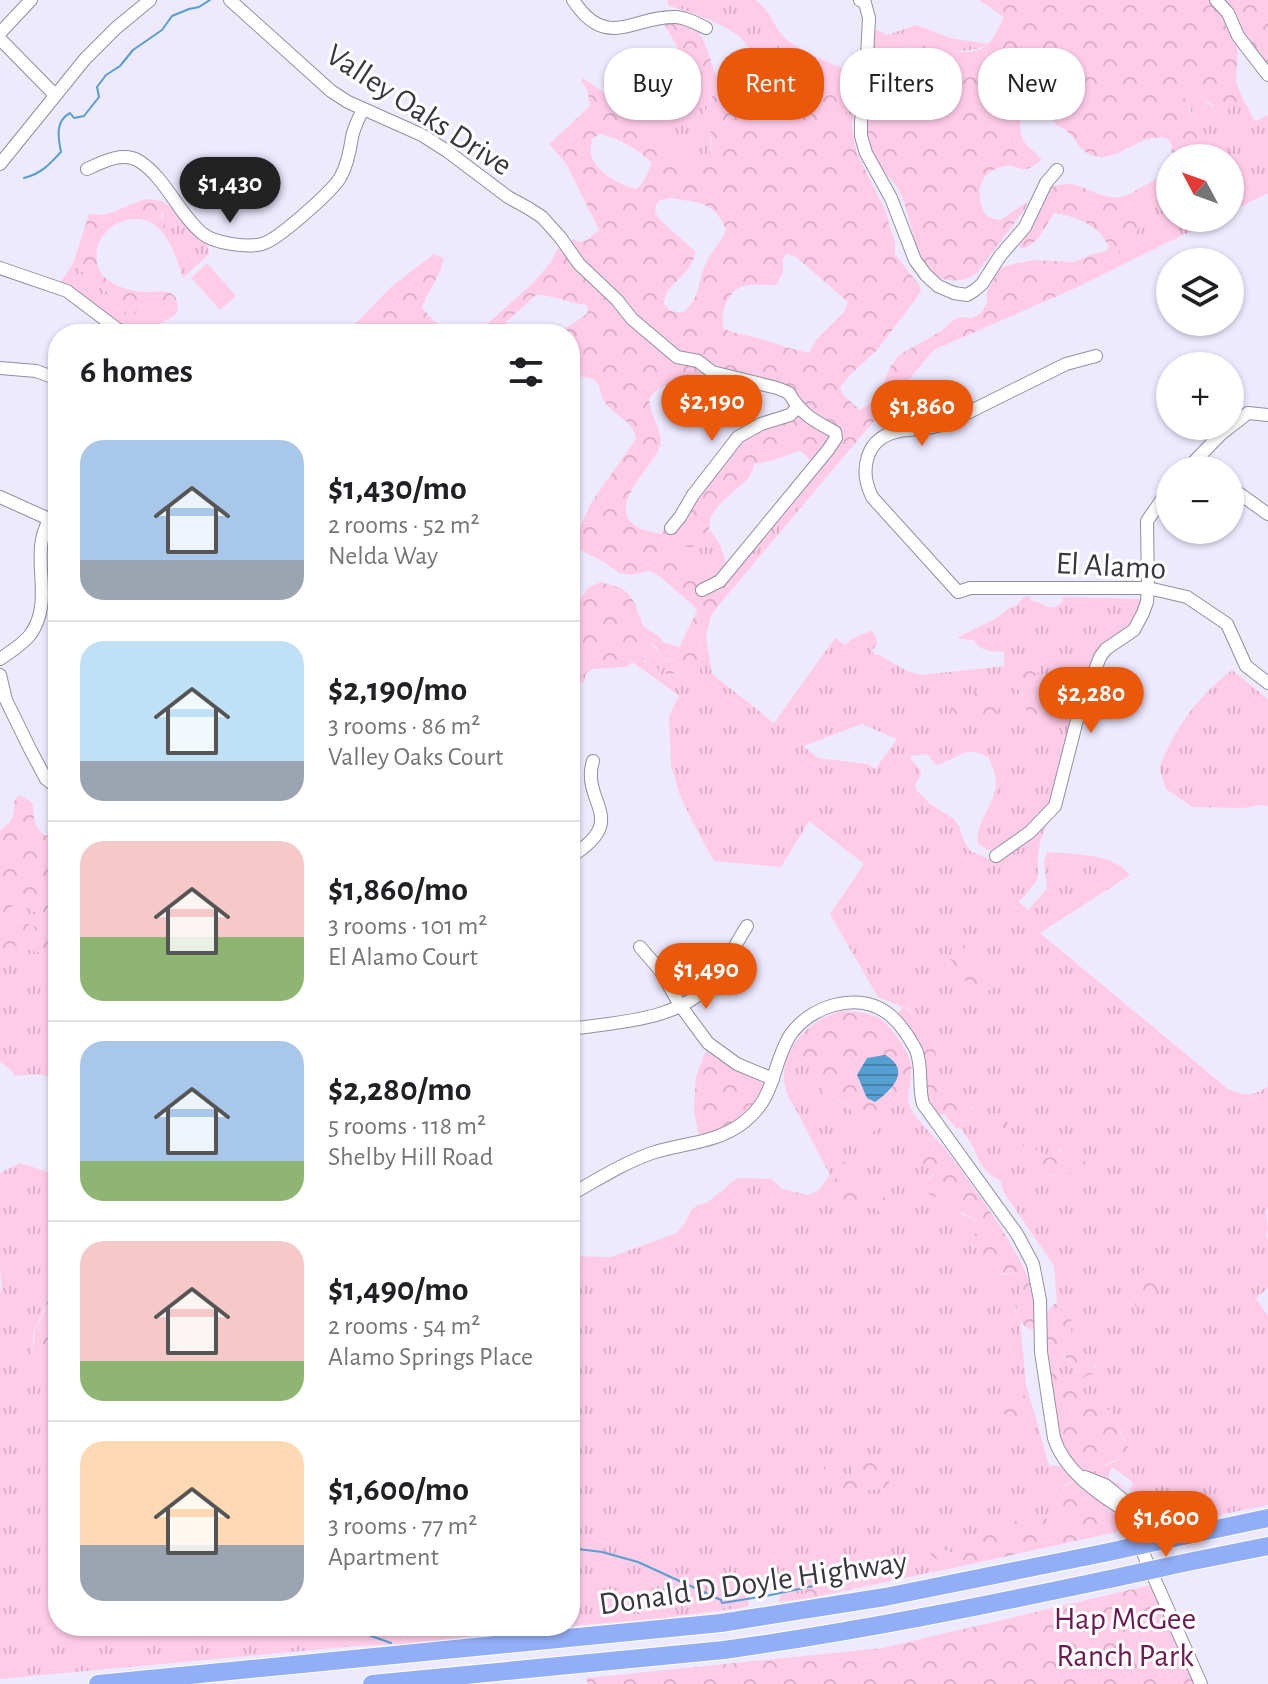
<!DOCTYPE html>
<meta charset="utf-8">
<style>
body{margin:0;font-family:"Alegreya Sans",sans-serif;background:#f2f2f2;color:#202124;height:100vh;display:flex;flex-direction:column;font-size:30px;white-space:nowrap}
*{box-sizing:border-box;margin:0}
p{font-size:26px;color:#757577}
.icon{flex:none;width:44px;height:44px;fill:none;stroke:currentColor;stroke-width:2;stroke-linecap:round;stroke-linejoin:round}
.map{position:relative;flex:1;overflow:hidden}
.sheet{position:absolute;left:48px;top:324px;width:532px;height:1312px;display:flex;flex-direction:column;background:#fff;border-radius:32px;box-shadow:0 2px 6px #0004}
.sheet>*{flex:none}
.guide{position:absolute;left:604px;top:48px;width:544px;height:72px;display:flex;gap:16px}
.needle{width:52px;rotate:311deg}
.fabs{position:absolute;left:1156px;top:144px;display:grid;gap:16px}
.fabs a{display:grid;place-items:center;width:88px;height:88px;border-radius:50%;background:#fff;box-shadow:0 2px 6px #0004;font-size:40px}
.price{position:absolute;translate:-50% -68px;padding:0 18px;border-radius:28px;background:#ea580c;color:#fff;font-size:26px;line-height:52px;filter:drop-shadow(0 2px 4px #0008)}
.price::after{content:'';position:absolute;left:50%;top:48px;width:24px;height:18px;margin-left:-12px;background:inherit;clip-path:polygon(0 0,100% 0,50% 100%)}
.price.selected{background:#222;color:#fff}
ul{padding:0;list-style:none}
li{display:flex;align-items:center;gap:24px;height:200px;padding:0 32px}
li+li{border-top:2px solid #e0e0e0}
li span{display:grid;place-items:center;flex:none;width:224px;height:160px;border-radius:24px;color:#555}
li>.icon{margin-inline-start:auto}
span .icon{width:96px;height:96px;fill:#fffc;stroke-width:1}
li b{font-size:34px}
h2{display:flex;justify-content:space-between;align-items:center;height:96px;padding:0 32px;font-size:34px}
.pill{padding:0 28px;border-radius:32px;background:#fff;box-shadow:0 2px 6px #0004;font-size:28px;line-height:72px}
.pill.selected{background:#ea580c;color:#fff}
.map>svg:first-child{display:block}
</style>
<div class="map">
<svg width="1268" height="1684" viewBox="0 0 1268 1684">
<defs>
<pattern id="grass-tufts" width="24" height="20" patternUnits="userSpaceOnUse" patternTransform="scale(2)"><rect width="24" height="20" fill="#ffcce8"/><path d="M3 7l-1-3M5 7V3M7 7l1-3M15 17l-1-3M17 17v-4M19 17l1-3" fill="none" stroke="#dbb0c8"/></pattern>
<pattern id="forest-crowns" width="20" height="18" patternUnits="userSpaceOnUse" patternTransform="scale(2)"><rect width="20" height="18" fill="#ffcce8"/><path d="M2 6a3 3 0 1 1 6 0M12 15a3 3 0 1 1 6 0" fill="none" stroke="#dbb0c8"/></pattern>
<pattern id="water-rules" width="6" height="5" patternUnits="userSpaceOnUse" patternTransform="scale(2)"><rect width="6" height="5" fill="#569fd2"/><path d="M0 2.5h6" fill="none" stroke="#4882ac"/></pattern>
</defs>
<rect width="100%" height="100%" fill="#ede9ff"/>
<g fill="url(#grass-tufts)" fill-rule="evenodd">
<path d="M667,0H755C771,11 771,21 782,35C796,51 840,68 861,74L852,126L856,151L840,126L845,114L851,88L801,92L790,103L776,111H761C758,90 756,67 748,47C739,28 689,11 669,6Z"/>
<path d="M917,25L950,38L988,44C963,58 941,46 914,47C900,48 885,54 872,58L873,28L887,35Z"/>
<path d="M680,59C693,68 709,73 716,88L710,99L711,146L709,162L700,170L687,169L673,159L639,118L653,95L676,85L681,81L683,76Z"/>
<path d="M1184,90L1195,92L1211,106L1233,107L1243,99L1255,121L1268,115V193L1230,212V158H1201C1205,133 1197,140 1192,121C1190,115 1192,114 1190,108C1187,100 1183,99 1184,90Z"/>
<polygon points="1168,172 1167,176 1170,177 1170,218 1218,218 1118,267 1119,251 1137,231 1142,219 1143,205 1150,188 1144,186"/>
<path d="M162,201L176,210L198,238L208,246L209,254L183,278C179,267 176,256 171,246C170,244 165,236 164,234C162,223 164,212 162,201Z"/>
<polygon points="73,264 108,293 128,315 138,304 164,314 169,319 159,324 126,328 99,307 60,283"/>
<polygon points="838,443 852,447 734,587 726,583"/>
<path d="M709,529C720,540 724,553 727,568L714,580L704,585L690,567L677,564L668,556L673,547H706L711,542Z"/>
<path d="M1024,596L1031,597V601C1049,602 1046,614 1063,602V597L1141,599L1136,619L1086,681C1067,683 1047,700 1033,680L1039,670L1022,663V670L1019,680L1021,694L1027,697V712L1036,716L1050,712L1075,695H1080L1053,802L1040,818L997,852L986,849L978,844C974,822 996,805 996,782C996,774 991,764 989,758C965,743 959,759 936,765L927,754L910,756L911,759L921,771V775L915,785L916,789L929,803L954,819L959,826L964,841L970,851L995,861L1005,858L1049,819L1040,842L1038,856V876L1036,882L1019,902L1028,910L1047,889L1044,862L1047,852C1075,855 1111,852 1130,875L1040,933L1228,1089C1243,1096 1254,1097 1268,1086V1207L1266,1210L1268,1230L1266,1235L1268,1240V1288L1256,1298L1268,1316V1505L1189,1521L1185,1513L1179,1512L1164,1500L1153,1505L1138,1506L1134,1493L1130,1489L1133,1483C1127,1476 1119,1473 1112,1467L1108,1478L1126,1488L1125,1489L1093,1478L1087,1473L1121,1459L1126,1441C1119,1433 1120,1429 1115,1423V1416L1111,1411L1095,1407L1076,1393L1065,1388C1062,1375 1052,1359 1056,1347L1063,1356L1075,1367L1076,1374L1096,1367C1095,1356 1084,1355 1075,1351C1071,1342 1070,1331 1072,1322L1067,1311L1057,1304L1054,1266L1003,1191L1001,1181C986,1175 980,1164 975,1151C972,1143 965,1135 960,1128H956L943,1113L949,1114L962,1121L970,1120L974,1117L972,1107L958,1101L943,1089L936,1076L935,1042L910,1010L878,997L830,914L864,864L809,821L781,867L714,861L694,825L679,793L671,765L669,716L679,696L656,679L660,675L658,669L647,664L642,651L647,643C658,645 656,657 668,660C672,661 676,661 679,662L677,667L672,668L688,684L697,682L701,662L699,639L706,637L712,674L774,723L835,638L845,645L852,639L872,630L877,639V645L872,650L874,654L879,655L907,671L921,675L1004,666V652L988,651L979,647L974,640L960,639L958,637L995,619L1009,608L1017,605ZM862,724L897,739L875,769L868,764L818,758L803,746ZM1038,1150L1048,1158L1055,1155L1060,1150L1078,1162L1081,1181L1069,1172L1053,1176L1032,1165Z"/>
<path d="M1232,670L1268,699V806L1261,805L1243,808L1192,807L1166,789L1159,768C1175,728 1198,696 1232,670Z"/>
<path d="M12,906L27,907L43,917L58,922V1080C43,1073 31,1074 15,1076L10,1069L0,1062V958L13,946L28,949L45,930L11,918Z"/>
<path d="M825,1017L830,1024L828,1028L799,1054L809,1062V1070L820,1078L830,1097C845,1101 852,1108 858,1123L874,1125L878,1113L889,1106L904,1089L909,1090C904,1110 923,1124 935,1138L923,1145H917L916,1168L928,1164H935L939,1169L936,1174L928,1177C946,1207 950,1210 982,1223V1229L969,1238L972,1246L978,1249V1269L999,1275L1016,1272C1026,1284 1019,1298 1015,1311L1020,1320L1026,1384L1031,1402L1023,1394L1000,1407C1010,1423 1014,1421 1032,1422L1036,1418L1049,1466H1060L1075,1481L1065,1484L1056,1502L1061,1519L1057,1532L1052,1529L1045,1517C1021,1521 999,1526 977,1536C969,1539 965,1549 957,1552C950,1554 944,1550 939,1547L931,1555L948,1569L862,1587L865,1580L851,1572L824,1577L804,1576L802,1590L809,1598L778,1602C782,1594 784,1587 775,1580C762,1587 748,1591 748,1607L655,1619L486,1633L489,1630L496,1626H570V1256L611,1257L677,1233L685,1223L691,1210L698,1205L708,1202L737,1178L771,1179L783,1189L808,1195L819,1190L830,1175C819,1154 808,1134 798,1113C794,1106 788,1098 786,1090C777,1058 799,1031 825,1017ZM862,1457L886,1488L859,1491L830,1467L839,1473L850,1475Z"/>
<path d="M20,1163L58,1175V1297L53,1295L47,1298C44,1313 39,1319 34,1331C32,1338 33,1346 33,1353L39,1356H48L58,1364V1626H433L418,1633L403,1636L404,1644L356,1646L0,1679V1293L2,1287L0,1270V1173Z"/>
</g>
<g fill="url(#forest-crowns)" fill-rule="evenodd">
<path d="M979,0H1268V69L1250,40L1245,36L1234,37C1240,54 1237,62 1236,79C1236,86 1241,92 1243,99L1233,107L1222,111C1209,104 1199,93 1184,90V97C1190,105 1189,111 1192,121C1197,140 1205,133 1201,158H1171L1172,146L1168,139C1139,130 1118,166 1091,155C1079,150 1077,141 1069,133C1065,129 1058,127 1054,122C1050,118 1051,116 1046,112C1037,105 1026,113 1020,121C1020,147 1029,144 1042,160C1037,163 1031,169 1025,169C1018,170 1014,165 1007,166C984,169 975,185 982,207C985,217 991,219 1001,220L1028,201L1025,209L977,273C967,280 960,281 948,280C942,279 935,277 930,273C916,259 910,213 900,192C891,176 873,165 869,145C864,125 871,81 872,58L875,51C885,49 896,50 906,48C913,48 919,46 925,46C945,47 970,60 988,44C995,38 999,25 1004,17Z"/>
<path d="M683,23C690,25 695,27 699,33C712,51 717,100 739,108C756,115 778,112 792,101C798,96 804,88 811,85C821,80 837,78 848,79C852,93 846,112 840,126L856,151L885,210L895,243V254L919,285L921,292L877,350L848,377L840,388L844,396L860,410L872,402L881,389L890,367L899,355L941,331L952,321L960,317L972,318L980,314L987,303V292L999,269L1009,265L1034,260L1074,262L1090,255L1106,251L1109,247C1100,226 1076,216 1054,213C1043,229 1042,240 1023,249L1019,247L1043,199L1051,187C1057,186 1064,183 1070,184C1086,186 1104,200 1121,197C1130,196 1136,189 1144,186L1150,188L1149,198L1143,205L1142,219L1137,231L1119,251L1118,267L1080,286L934,350L852,447L838,443L811,461L802,452L798,451L774,460L755,464L749,478L720,504L711,516L709,529L711,542L705,547H673L668,556C677,564 694,567 699,573C703,578 705,587 707,592L726,583L734,587L711,615L706,637L699,639L701,662L697,683L693,685L688,684L677,672L667,675L665,672L668,668L677,667L679,662C666,657 661,663 656,646L647,643L642,651L645,662L661,672L656,679L632,662L627,667L593,669L586,673L584,682L570,683V602L582,597L588,588L601,582L621,588L629,594L635,604L643,626L660,637L663,642L679,647L697,611L696,608L659,576L650,571L630,575L619,573L604,562L580,550L577,545L579,530L591,503L636,439C634,420 613,416 604,401C599,393 602,384 592,379C586,376 580,376 574,377L570,383V334H555C566,327 580,321 588,312L586,305C569,303 553,295 536,295L506,322L509,334H476L533,283L550,263L558,248L573,239L579,242L587,240L599,230L566,163L549,144L590,106L587,89L581,81L583,78L654,127C659,133 660,137 663,145C669,160 685,168 700,170C716,154 714,133 704,113L716,88C709,73 693,68 680,59L677,46L664,24ZM600,134C621,139 636,148 652,163L645,179L640,186L635,189C613,181 582,166 593,138ZM671,198C697,203 713,200 726,229C722,243 709,253 704,268C697,286 699,302 681,313L671,311L664,304C664,282 693,277 695,251L661,221L655,212L656,205L660,200ZM787,254L796,257L848,302L844,312L815,341L809,353C788,349 770,341 750,336C741,334 733,333 724,329C719,315 727,291 743,286C753,283 766,286 776,285L783,273V259ZM702,374L740,387L779,395L785,398L788,404L785,410L753,421L734,433L661,534C654,532 643,531 637,527C604,506 654,467 660,446C664,434 650,414 649,399C656,389 661,385 673,384L680,390L686,391Z"/>
<path d="M145,199L162,201L164,209L161,215L165,225L164,235C142,200 86,228 98,266C103,284 128,291 144,292C162,292 181,286 177,313L169,319L164,314L139,304L134,314L128,315L108,293L73,264L89,214L105,215Z"/>
<path d="M434,254L444,258C439,280 428,289 422,308L447,334H427L426,332L398,326L375,329L368,334H345L393,285Z"/>
<path d="M1031,652L1041,662L1039,670L1033,680C1044,697 1064,689 1079,679L1086,681L1080,695H1075L1050,712L1036,716L1026,712L1027,697L1017,689L1024,656Z"/>
<path d="M979,687C985,691 986,693 990,699C996,707 1000,709 994,719L989,721L968,712L960,717L952,715L951,702L957,699L968,698Z"/>
<path d="M19,795C40,803 30,810 36,825C37,828 43,833 45,836L57,832L58,829V922L43,917L27,907L12,906L11,918L45,930L56,939L58,950L52,956L13,946L0,958V830C12,822 15,816 14,802Z"/>
<path d="M960,943L970,948L980,966L1001,981C993,991 986,993 974,993C965,982 959,970 950,959L952,948Z"/>
<path d="M903,1007C912,1011 934,1036 935,1046C937,1060 934,1072 941,1084C948,1098 966,1100 975,1112C971,1129 956,1117 946,1113L937,1116L924,1098L921,1047L916,1036L898,1013Z"/>
<path d="M841,1011C853,1011 868,1012 879,1018C891,1026 909,1051 911,1065C912,1073 910,1082 909,1090L904,1089C899,1094 894,1101 889,1106C880,1114 875,1117 875,1130L868,1138C858,1128 857,1113 846,1104C839,1098 829,1097 822,1092L820,1078L809,1070V1061L799,1054L828,1028L830,1024L825,1017ZM867,1058L891,1090L875,1102L861,1086L857,1075Z"/>
<path d="M706,1051L736,1070L760,1080L764,1087C760,1114 722,1130 699,1136L694,1110L696,1076Z"/>
<path d="M998,1113C1011,1120 1005,1123 1012,1132C1016,1138 1021,1139 1025,1146L1020,1151H1011L990,1131L989,1121L992,1114Z"/>
<path d="M935,1138L947,1151C969,1182 1059,1295 1032,1330C1023,1326 1022,1324 1018,1316C1009,1296 1031,1291 1016,1272L992,1275L978,1269V1249L969,1242V1238L982,1229V1223L963,1213L954,1212L942,1200L926,1193L920,1188L922,1181L936,1174L939,1169L934,1164C925,1164 918,1169 908,1167L906,1154L909,1147L923,1145Z"/>
<path d="M1065,1148L1070,1149L1075,1154V1158L1078,1161H1085L1092,1165C1094,1172 1092,1178 1085,1183L1069,1172L1065,1176C1051,1177 1033,1169 1027,1157V1153L1038,1150L1048,1158L1055,1155Z"/>
<path d="M844,1162L851,1164L856,1173L853,1184C857,1185 862,1185 866,1186C871,1187 874,1191 878,1193C889,1199 894,1203 883,1213C875,1211 870,1203 862,1199C842,1201 847,1203 832,1188L839,1168Z"/>
<path d="M1152,1266L1162,1271L1164,1274L1163,1279L1153,1293L1150,1307L1142,1309L1136,1306L1129,1293C1133,1283 1140,1268 1152,1266Z"/>
<polygon points="53,1294 58,1297 58,1345 55,1347 58,1349 58,1364 48,1356 39,1356 33,1353 35,1330 45,1310 47,1298"/>
<path d="M1054,1304H1057L1067,1311L1072,1322C1070,1331 1071,1342 1075,1351L1092,1358L1095,1362L1093,1374L1088,1375L1082,1379H1078L1075,1367L1056,1348C1052,1360 1062,1375 1065,1388L1076,1393L1095,1407L1111,1411L1115,1416V1423L1118,1427L1120,1434L1128,1446L1127,1456L1106,1464L1096,1471L1087,1473L1075,1464L1059,1439L1048,1364L1046,1325L1047,1312Z"/>
<path d="M1019,1390L1031,1402L1036,1418L1027,1424C1012,1424 1002,1415 998,1401Z"/>
<path d="M862,1457C879,1459 900,1468 886,1488L859,1491L849,1498C834,1492 822,1484 824,1467H829L839,1473L850,1475Z"/>
<path d="M1075,1481C1079,1487 1082,1490 1089,1491L1117,1516L1120,1521L1117,1532L948,1569L931,1555L929,1549L939,1547L947,1552H956L966,1545L974,1536L1018,1520L1045,1516L1052,1529L1057,1532L1061,1519L1056,1502L1060,1488Z"/>
<path d="M1164,1500L1179,1512L1185,1513L1189,1521L1137,1531L1132,1514C1140,1504 1153,1505 1164,1500Z"/>
<polygon points="861,1571 866,1575 862,1587 809,1598 799,1586 799,1578 804,1576 824,1577"/>
<polygon points="1151,1585 1197,1684 587,1684 587,1678 882,1648"/>
<polygon points="433,1626 496,1626 486,1633 476,1636 404,1644 404,1633 418,1633"/>
</g>
<polygon fill="#ffcce8" points="207,263 236,296 220,310 191,278"/>
<path fill="url(#water-rules)" d="M885,1055C912,1070 892,1090 875,1102L867,1098L857,1075L867,1058Z"/>
<g fill="none" stroke-linecap="round" stroke-linejoin="round">
<g stroke="#569fd2" stroke-width="2">
<path d="M24,178C41,174 50,164 61,152C58,137 55,121 70,113L74,118L84,116L99,97L97,87L106,75L120,66L133,50L162,30L172,16L189,9L199,7L210,0"/>
<polyline points="570,1548 602,1552 638,1562 721,1600 722,1603 766,1596 813,1586"/>
<polyline points="343,1626 391,1643"/>
</g>
<defs>
<g id="minor">
<path d="M230,0L331,91L348,102L422,135L447,151L508,197L528,208L542,217L560,237L579,264L617,300L632,319L677,357L698,361L712,372L777,388L789,393C801,414 814,421 835,432L836,438L828,450L720,581L702,590"/>
<path d="M573,0C607,52 634,15 676,17C687,18 696,23 706,28"/>
<polyline points="860,0 865,3 869,18 865,96 861,121 861,136 866,153 891,198 915,260 926,275 938,286 954,293 967,295 975,290 982,284 1000,256 1025,227 1046,183 1057,170"/>
<polyline points="1216,0 1228,13 1238,36 1268,75"/>
<polyline points="0,33 31,0"/>
<polyline points="0,39 55,95"/>
<polyline points="0,164 85,59 116,28 150,0"/>
<path d="M87,169C102,162 123,151 139,161C166,178 179,215 203,234C214,243 247,248 262,244C278,240 331,192 340,178C347,166 350,151 352,137C354,127 359,118 363,109"/>
<polyline points="0,268 67,291 124,334"/>
<path d="M1096,356L1066,364L945,424C929,429 915,429 900,431C865,437 859,470 872,497L958,592L970,588H1148L1187,597L1227,624L1246,666L1268,683"/>
<polyline points="0,368 36,371 58,379"/>
<polyline points="1186,470 1221,434 1248,413 1268,415"/>
<polyline points="1230,487 1268,514"/>
<polyline points="0,497 49,519"/>
<polyline points="671,528 680,517 693,495 738,437 761,424 790,415 797,408"/>
<path d="M0,659C10,652 22,645 30,635C59,596 21,546 58,509"/>
<polyline points="0,675 6,700 30,749 46,779 58,788"/>
<polyline points="996,856 1030,832 1055,806 1079,712 1100,657 1106,649 1134,630 1143,613 1147,602 1148,588 1147,521 1170,488"/>
<path d="M570,857C632,819 580,803 593,761"/>
<polyline points="640,947 660,970 680,1005 708,1043 737,1064 773,1079"/>
<path d="M570,1029C617,1022 683,1021 714,979C727,963 736,943 747,926"/>
<path d="M570,1195C597,1180 623,1163 652,1153C683,1143 718,1143 744,1122C776,1097 771,1068 789,1037C808,1007 855,991 886,1012C899,1021 909,1037 916,1050C923,1066 918,1087 923,1104L1017,1234L1033,1264L1040,1300L1041,1352L1054,1438C1064,1470 1096,1492 1124,1510"/>
<polyline points="1085,1477 1105,1485 1122,1499 1132,1528 1201,1684"/>
</g>
<g id="highway">
<polyline points="1183,1536 1268,1518"/>
<polyline points="1188,1562 1268,1546"/>
<polyline points="98,1684 721,1623 885,1597 1104,1553"/>
<path d="M372,1684L724,1650C854,1632 982,1606 1110,1579"/>
</g>
</defs>
<use href="#minor" stroke="#928fa3" stroke-width="14"/>
<use href="#highway" stroke="#fff" stroke-width="20"/>
<use href="#minor" stroke="#fff" stroke-width="12"/>
<use href="#highway" stroke="#92aef6" stroke-width="18"/>
<defs>
<g id="highway-bridge">
<polyline points="1104,1553 1183,1536"/>
<polyline points="1110,1579 1188,1562"/>
</g>
</defs>
<use href="#highway-bridge" stroke="#fff" stroke-width="20" stroke-linecap="butt"/>
<use href="#highway-bridge" stroke="#92aef6" stroke-width="18"/>
</g>
<g text-anchor="middle" dominant-baseline="central" stroke-width="6" stroke-linejoin="round" paint-order="stroke">
<g font-size="32" fill="#393740" stroke="#fff">
<text transform="translate(419 110) rotate(33)">Valley Oaks Drive</text>
<text transform="translate(1111 566) rotate(3)">El Alamo</text>
<text transform="translate(753 1583) rotate(-8)">Donald D Doyle Highway</text>
</g>
<g font-size="32" fill="#6f1953" stroke="#fff">
<text x="1125" y="1619">Hap McGee<tspan x="1125" dy="37">Ranch Park</tspan></text>
</g>
</g>
</svg>
<div class="fabs">
<a><svg class="needle" viewBox="-14 -14 28 28"><path d="M0-13l5 13h-10z" fill="#e53935"/><path d="M0 13l5-13h-10z" fill="#757577"/></svg></a>
<a><svg class="icon" aria-label="layers" viewBox="0 0 24 24"><path d="M12 4l9 5-9 5-9-5zM3 14l9 5 9-5"/></svg></a>
<a>+</a>
<a>−</a>
</div>
<b class="price selected" style="left:230px;top:225px">$1,430</b>
<b class="price" style="left:712px;top:443px">$2,190</b>
<b class="price" style="left:922px;top:448px">$1,860</b>
<b class="price" style="left:1091px;top:735px">$2,280</b>
<b class="price" style="left:706px;top:1011px">$1,490</b>
<b class="price" style="left:1166px;top:1559px">$1,600</b>
<div class="guide">
<a class="pill">Buy</a>
<a class="pill selected">Rent</a>
<a class="pill">Filters</a>
<a class="pill">New</a>
</div>
<section class="sheet">
<h2>6 homes<svg class="icon" aria-label="filters" viewBox="0 0 24 24"><path d="M4 7h16M4 17h16"/><circle cx="9" cy="7" r="2"/><circle cx="15" cy="17" r="2"/></svg></h2>
<ul>
<li><span style="background:linear-gradient(#a9c7e8 75%,#9aa5b1 0)"><svg class="icon" aria-label="home" viewBox="0 0 24 24"><path d="M3 11l9-7 9 7M6 9v11h12V9"/></svg></span><div><b>$1,430/mo</b><p>2 rooms · 52 m²</p><p>Nelda Way</p></div></li>
<li><span style="background:linear-gradient(#bfe0f5 75%,#9aa5b1 0)"><svg class="icon" aria-label="home" viewBox="0 0 24 24"><path d="M3 11l9-7 9 7M6 9v11h12V9"/></svg></span><div><b>$2,190/mo</b><p>3 rooms · 86 m²</p><p>Valley Oaks Court</p></div></li>
<li><span style="background:linear-gradient(#f6c9c9 60%,#8fb573 0)"><svg class="icon" aria-label="home" viewBox="0 0 24 24"><path d="M3 11l9-7 9 7M6 9v11h12V9"/></svg></span><div><b>$1,860/mo</b><p>3 rooms · 101 m²</p><p>El Alamo Court</p></div></li>
<li><span style="background:linear-gradient(#a9c7e8 75%,#8fb573 0)"><svg class="icon" aria-label="home" viewBox="0 0 24 24"><path d="M3 11l9-7 9 7M6 9v11h12V9"/></svg></span><div><b>$2,280/mo</b><p>5 rooms · 118 m²</p><p>Shelby Hill Road</p></div></li>
<li><span style="background:linear-gradient(#f6c9c9 75%,#8fb573 0)"><svg class="icon" aria-label="home" viewBox="0 0 24 24"><path d="M3 11l9-7 9 7M6 9v11h12V9"/></svg></span><div><b>$1,490/mo</b><p>2 rooms · 54 m²</p><p>Alamo Springs Place</p></div></li>
<li><span style="background:linear-gradient(#ffd9b3 65%,#9aa5b1 0)"><svg class="icon" aria-label="home" viewBox="0 0 24 24"><path d="M3 11l9-7 9 7M6 9v11h12V9"/></svg></span><div><b>$1,600/mo</b><p>3 rooms · 77 m²</p><p>Apartment</p></div></li>
</ul>
</section>
</div>
